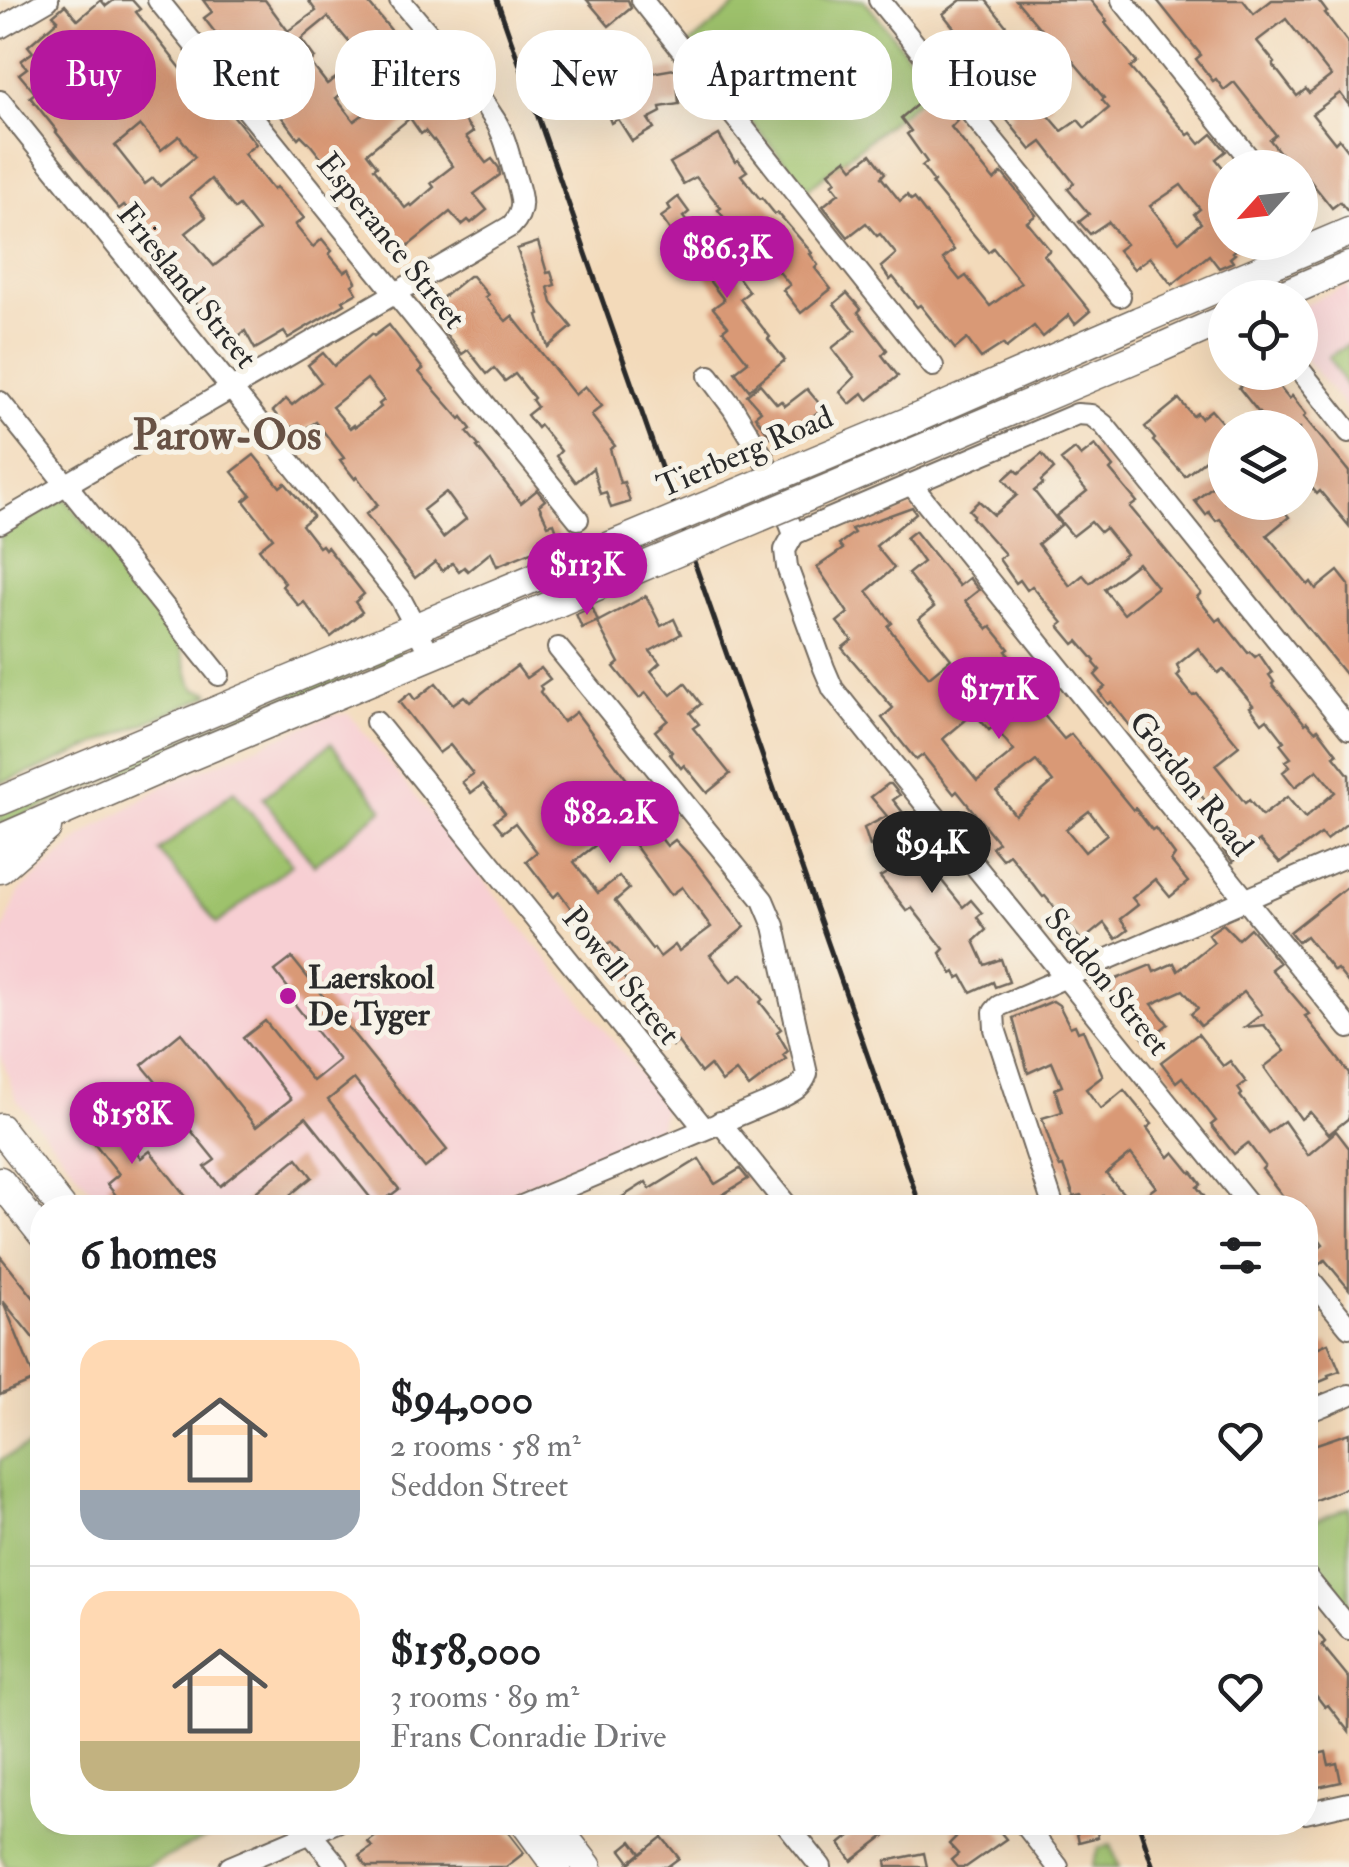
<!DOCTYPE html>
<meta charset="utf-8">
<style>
body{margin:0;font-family:"IM FELL Double Pica",serif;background:#f2f2f2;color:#202124;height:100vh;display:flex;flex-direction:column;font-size:38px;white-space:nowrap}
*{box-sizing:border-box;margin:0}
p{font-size:32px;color:#757577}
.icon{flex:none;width:55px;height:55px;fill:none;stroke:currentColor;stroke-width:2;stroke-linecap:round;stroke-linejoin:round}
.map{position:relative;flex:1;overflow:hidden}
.side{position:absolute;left:30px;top:1195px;width:1288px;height:640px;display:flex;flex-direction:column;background:#fff;border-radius:40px;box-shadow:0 10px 40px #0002}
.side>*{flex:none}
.hud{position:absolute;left:30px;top:30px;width:1290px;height:90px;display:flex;gap:20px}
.needle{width:65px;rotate:243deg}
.buttons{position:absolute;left:1208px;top:150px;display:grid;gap:20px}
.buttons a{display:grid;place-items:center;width:110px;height:110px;border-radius:50%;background:#fff;box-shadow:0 10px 40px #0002;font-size:50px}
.price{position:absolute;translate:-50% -85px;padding:0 22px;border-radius:35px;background:#b5179e;color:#fff;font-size:32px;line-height:65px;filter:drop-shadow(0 2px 5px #0008)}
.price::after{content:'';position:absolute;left:50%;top:60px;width:30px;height:22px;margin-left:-15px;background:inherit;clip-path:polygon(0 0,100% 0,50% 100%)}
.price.selected{background:#222;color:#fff}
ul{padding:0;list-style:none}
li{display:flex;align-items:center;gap:30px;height:250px;padding:0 50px}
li+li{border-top:2px solid #e0e0e0}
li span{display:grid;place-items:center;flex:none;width:280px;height:200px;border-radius:30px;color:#555}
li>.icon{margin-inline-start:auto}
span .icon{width:120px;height:120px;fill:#fffc;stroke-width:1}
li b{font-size:42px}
h2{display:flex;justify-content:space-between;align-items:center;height:120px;padding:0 50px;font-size:42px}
.pill{padding:0 35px;border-radius:40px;background:#fff;box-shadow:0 10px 40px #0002;font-size:35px;line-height:90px}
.pill.selected{background:#b5179e;color:#fff}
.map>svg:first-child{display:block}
</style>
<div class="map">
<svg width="1349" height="1867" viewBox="0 0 1349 1867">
<rect width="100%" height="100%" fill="#f7f3e8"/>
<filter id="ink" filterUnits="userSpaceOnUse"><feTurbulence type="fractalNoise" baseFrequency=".01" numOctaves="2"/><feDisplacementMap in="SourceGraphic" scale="20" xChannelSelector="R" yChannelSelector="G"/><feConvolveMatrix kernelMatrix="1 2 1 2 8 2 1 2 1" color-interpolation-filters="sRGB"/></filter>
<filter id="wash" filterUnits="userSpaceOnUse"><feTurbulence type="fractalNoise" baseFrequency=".0048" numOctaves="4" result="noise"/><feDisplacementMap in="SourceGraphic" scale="40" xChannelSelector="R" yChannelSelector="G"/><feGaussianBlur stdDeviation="2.25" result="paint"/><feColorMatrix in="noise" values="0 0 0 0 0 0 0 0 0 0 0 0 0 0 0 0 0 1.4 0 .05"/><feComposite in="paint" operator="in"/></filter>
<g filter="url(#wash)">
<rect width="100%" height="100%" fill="#f3daba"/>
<g fill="#f7cfd3">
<polygon points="1349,285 1349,412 1300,352 1300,306"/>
<polygon points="349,714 665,1105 659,1129 474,1207 105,1207 16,1099 0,1053 0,939 19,892 89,831 168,784 332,715"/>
</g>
<g fill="#9ec26c" stroke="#64764c" stroke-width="2.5">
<polygon points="743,0 864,0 934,87 808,189 687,47"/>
<polygon points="1349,344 1349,390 1328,357"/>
<polygon points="65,498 178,639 191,683 196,689 209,692 210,695 42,768 0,783 0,535"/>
<polygon points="405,646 394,658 0,825 0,814"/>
<polygon points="331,743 383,809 314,865 263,798"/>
<polygon points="234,791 292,864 217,924 159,851"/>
<polygon points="42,1440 42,1822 226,1823 218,1832 146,1867 6,1867 0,1854 0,1460"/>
<polygon points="1349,1507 1349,1612 1305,1557 1305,1525"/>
<polygon points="1111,1845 1119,1867 1092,1867 1098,1848"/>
</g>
<g id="blocks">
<g fill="#d99976" fill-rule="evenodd">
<path d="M101,0L106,6L114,0H132L140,9L136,12L195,86L197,85L206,96L213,90L256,144L244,154L273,190L276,187L304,218L295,225L313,247L322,239L332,251L329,254L344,272L349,269L356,282L352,285L357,293L343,301L345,304L288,338L284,332L255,349L245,331L229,344L193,300L195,295L176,272L163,282L150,265L160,257L139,233L144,228L124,205L119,209L56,132L57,131L30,97L35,93L19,74L27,68L21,61L33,52L28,46L58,20L53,15L65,5L78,20ZM83,55L100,76L79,94L61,73ZM140,125L161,150L179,136L195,157L160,186L153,178L145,184L115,146ZM211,179L235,209L239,206L259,231L214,266L186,233L206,217L190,197Z"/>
<path d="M203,0H265L288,31L316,11L308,0H366L405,47L409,44L419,56L417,58L444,95L440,98L458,120L462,117L473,132L466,137L486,163L492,159L499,168L500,175L474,194L487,210L471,223L468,220L462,225L450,212L398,254L348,193L342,197L334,187L340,182L310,144L301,135L298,138L273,106L266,111L253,95L264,87L241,58L239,59L220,33L217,35L204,18L212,12ZM328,17L363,59L360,61L388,97L354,121L336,98L346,90L336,78L327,84L310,62L315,58L301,39ZM410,118L421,134L425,131L433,141L434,140L453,166L431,183L434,187L412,206L410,204L405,208L374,168L377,166L367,153Z"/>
<polygon points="587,0 628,0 631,8 609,26"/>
<path d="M961,0H986L1042,72L1033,80L1052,104L1044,110L1062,131L1078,120L1085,128L1109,108L1102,100L1104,98L1067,54L1064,57L1016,0H1090L1107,21L1105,23L1137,62L1130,68L1188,135L1191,133L1200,144L1212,134L1226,151L1216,159L1225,170V242H1245L1233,252L1235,254L1230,258L1233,262L1219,268L1209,255L1172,285L1150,257L1134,269L1118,250L1126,244L1108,222L1090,234L1079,222L1089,214L1068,189L1074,183L1042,142L1031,150L1007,120L1013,115L962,48L967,44L943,14ZM1181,185L1200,209L1194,214L1201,223L1179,242L1150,206Z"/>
<path d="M1157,0H1243L1254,14L1272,0H1318L1327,12L1325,13L1349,44V105L1340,93L1312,114L1335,143L1339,139L1349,152V213L1340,202L1332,208L1300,168H1292L1270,140L1276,135L1234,82L1224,90L1216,79L1213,81L1196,59L1201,55ZM1286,19L1331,76L1309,93L1306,89L1297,96L1273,65L1275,63L1257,41Z"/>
<polygon points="604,43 622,86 652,75 651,73 674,69 676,71 679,104 660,107 661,112 648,119 654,128 632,141 618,119 611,123 584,51"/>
<polygon points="926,97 936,108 943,102 957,121 951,127 976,158 994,180 1002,173 1036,215 1027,222 1050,250 1044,255 1090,311 1075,324 1069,315 1043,337 1034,326 1006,348 1003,344 981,358 967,339 955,349 920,305 917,307 893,277 890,280 881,267 896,254 880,234 877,236 866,223 848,237 823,206 839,193 832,184 836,181 829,172 846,159 853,168 871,154 885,173 881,177 900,201 907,195 911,200 914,198 954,250 943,259 960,280 966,276 990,306 1021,283 993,248 988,252 932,184 934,182 922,166 927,162 907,134 911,131 901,118"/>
<polygon points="719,135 735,162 738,160 747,171 741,175 760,199 762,198 775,214 778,213 812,253 810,254 818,265 815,268 831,289 801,313 783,290 790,285 757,245 753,248 749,242 745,244 718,210 721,208 696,177 683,184 670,163"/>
<polygon points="678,197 689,212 683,217 708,248 705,250 727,277 734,271 749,292 740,299 770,337 768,339 785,360 749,390 735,372 748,362 723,330 728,326 713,308 724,300 701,270 696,274 677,252 682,248 661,217 671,210 668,205"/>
<polygon points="538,242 547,273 551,272 555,285 548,287 552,303 572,327 548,347 538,315 540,314 517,249"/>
<polygon points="469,276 472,276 488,295 485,297 506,321 512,316 575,395 585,386 602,406 591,415 615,446 610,449 620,483 624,482 630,502 611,508 606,492 600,494 593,468 576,482 556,456 561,451 540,425 537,428 527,415 537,407 532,400 534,398 515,374 505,381 494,368 487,374 468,350 462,354 445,333 454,325 436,303"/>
<polygon points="847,293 861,309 858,312 887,350 882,355 898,376 868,400 863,393 850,404 840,392 855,377 832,348 855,330 834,304"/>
<path d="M389,325L423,369L419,372L460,419L462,417L471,429L467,432L479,446L477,447L521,503L537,490L545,500L539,505L548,525L554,523L560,540L497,566L491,552L468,571L464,567L459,571L452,563L442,571L435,562L415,578L366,514L378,505L357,477L355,479L340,460L344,458L316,422L297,434L292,427L289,430L273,411L286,399L292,405L321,382L308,365L323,353L334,366L372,334L374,336ZM367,379L384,400L379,404L381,407L355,427L354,425L350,428L332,407ZM446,492L466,519L443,538L423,510Z"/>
<polygon points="1258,372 1266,381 1271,377 1289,399 1292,396 1306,414 1304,417 1349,472 1349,526 1320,491 1317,494 1300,473 1300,428 1271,428 1239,388"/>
<polygon points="760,384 777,404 781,401 785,406 807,389 823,408 789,435 783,427 771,437 755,416 761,411 747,395"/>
<polygon points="1179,399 1193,416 1197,413 1201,418 1211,410 1225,426 1225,444 1185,476 1153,441 1155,439 1145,427"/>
<path d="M1095,445L1113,467L1110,470L1137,502L1130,507L1201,593L1197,597L1216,621L1220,618L1248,653L1250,652L1255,657L1259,654L1272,673L1269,675L1274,682L1272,684L1305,724L1307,722L1315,731L1318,729L1337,754L1334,756L1349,775V822L1326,840L1321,834L1280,863L1259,841L1233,862L1223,850L1236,839L1171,758L1165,763L1144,735L1139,737L1111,702L1108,704L1099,692L1105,687L1095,675L1100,670L1094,663L1095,661L1078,641L1074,644L1059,626L1063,623L1032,586L1027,590L1020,580L1016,583L999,559L1005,554L972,517L974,515L969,510L979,501L994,515L1017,495L1004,479L1015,469L1019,473L1042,454L1054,469L1041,481L1043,484L1034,491L1061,525L1038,544L1070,586L1083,575L1090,583L1126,554L1105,528L1100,532L1091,522L1073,536L1056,516L1087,491L1061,460L1075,449L1081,456ZM1138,563L1157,587L1124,614L1104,589ZM1198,648L1218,673L1223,669L1253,705L1250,707L1262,723L1267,719L1284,741L1280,744L1291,758L1286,761L1290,766L1283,772L1295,787L1317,770L1335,792L1305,818L1287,797L1262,816L1249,800L1245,803L1215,765L1239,746L1197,694L1193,696L1177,676L1180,673L1177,665Z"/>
<polygon points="254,455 280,487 285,483 313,516 302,525 319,547 322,545 325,549 327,547 364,594 355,602 362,612 331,637 304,602 299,606 282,586 285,583 259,549 273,538 244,501 251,495 232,472"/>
<polygon points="1225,476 1225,502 1277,502 1289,517 1267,535 1308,585 1311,582 1316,589 1338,571 1349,585 1349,679 1220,519 1216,521 1209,512 1206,515 1195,501"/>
<path d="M912,507L916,513L876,546L894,568L867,591L892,623L888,626L892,632L929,677L951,659L919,619L934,607L908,574L923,562L906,538L915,531L959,586L969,578L979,590L965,601L988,629L991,627L1009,649L1006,651L1040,694L1032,701L1064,739L1071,734L1133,810L1135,808L1152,830L1155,828L1175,855L1171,861L1188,882L1170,897L1155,879L1132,898L1138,905L1120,919L1128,930L1116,939L1104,923L1082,941L1045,896L1043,897L1009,854L1002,859L992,847L998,842L957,791L954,794L923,755L916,760L882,718L893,708L842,648L852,640L837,622L848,613L817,567L843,549L839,544L854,533L851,529ZM974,713L989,730L994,726L1014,751L977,781L943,739ZM1036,761L1053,782L1015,815L997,792ZM1089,811L1107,834L1085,852L1066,829Z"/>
<polygon points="646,596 661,626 674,619 681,634 650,651 660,663 651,671 671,695 685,683 701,704 690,713 699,724 693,728 730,774 707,793 684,765 681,768 670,754 672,752 655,731 668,720 646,693 639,698 614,667 619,663 597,622"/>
<polygon points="592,607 598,621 582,628 576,614"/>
<path d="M517,666L526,678L541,668L550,679L540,686L542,689L540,692L563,722L576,712L628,781L621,786L667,846L675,840L694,860L745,927L710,955L731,982L742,974L750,982L763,999L760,1002L781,1029L777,1032L788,1051L783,1055L786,1059L749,1087L736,1071L722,1082L710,1065L701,1073L678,1042L673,1046L620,972L629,965L611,942L601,949L559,892L554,897L526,861L537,852L515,823L503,832L494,821L505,813L483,784L471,793L462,782L473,774L450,745L439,753L399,702L410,693L415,700L436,683L453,704L464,696L470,702ZM626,833L671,895L682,887L711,927L679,951L675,945L660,957L654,948L652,949L615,901L629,889L619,876L598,893L574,862L602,840L604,842L612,835L617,841Z"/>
<polygon points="888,784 891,784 900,795 893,800 913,825 911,826 922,841 916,846 939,875 938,876 963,907 971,900 982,913 977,917 986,930 974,941 985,965 1001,959 1009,982 995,987 993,982 971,992 962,976 958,978 955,972 952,974 940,953 944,949 912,908 907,911 880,877 890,871 887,866 895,859 879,840 870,846 864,828 887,816 871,797"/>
<polygon points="1349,885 1349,984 1337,969 1334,971 1306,936 1298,942 1290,932"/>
<polygon points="1223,924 1238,939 1250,928 1257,936 1279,963 1271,969 1309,1014 1305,1016 1349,1073 1349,1118 1329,1134 1310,1112 1301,1119 1264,1067 1285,1051 1264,1025 1245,1027 1262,1014 1244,992 1201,1026 1191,1014 1198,1008 1183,990 1152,1004 1168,1024 1146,1042 1129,1020 1132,1018 1110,990 1114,980 1151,965 1154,972 1174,963 1178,971 1214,942 1208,934"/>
<polygon points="292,958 447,1150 425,1168 354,1079 328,1100 399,1189 377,1206 306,1117 220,1186 205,1167 215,1160 163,1096 166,1094 142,1065 181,1033 256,1127 291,1099 243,1038 265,1021 313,1081 339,1060 284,991 288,988 275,971"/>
<path d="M1053,1001L1059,1005L1070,1027L1075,1025L1078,1032L1083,1030L1103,1076L1086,1089L1101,1109L1124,1090L1152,1124L1147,1128L1169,1157L1174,1152L1191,1173L1192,1172L1201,1184L1197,1187L1213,1208H1113L1103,1196L1087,1208L1081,1195L1074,1197L1063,1166L1060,1167L1055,1157L1042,1118L1062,1112L1055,1089L1062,1086L1052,1062L1028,1073L1013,1018ZM1131,1154L1156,1187L1133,1204L1106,1174Z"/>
<polygon points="1198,1034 1223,1066 1230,1061 1246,1082 1238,1088 1242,1094 1240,1096 1268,1133 1284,1121 1308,1155 1336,1131 1349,1148 1349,1289 1325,1260 1317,1266 1308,1256 1323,1244 1305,1221 1305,1208 1292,1208 1262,1169 1265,1166 1248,1143 1234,1154 1211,1125 1216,1121 1182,1077 1176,1082 1161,1062"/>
<polygon points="98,1103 141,1158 150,1151 195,1208 126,1208 107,1184 119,1174 76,1120"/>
<polygon points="297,1158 312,1177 290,1195 300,1208 236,1208"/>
<polygon points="699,1159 715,1184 740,1169 748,1179 722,1195 729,1208 704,1208 698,1198 683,1208 605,1208 646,1182 650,1189"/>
<polygon points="0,1256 42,1308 42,1349 3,1301 35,1380 0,1395"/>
<polygon points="1328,1343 1340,1371 1328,1375 1329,1378 1305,1388 1305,1353"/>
<polygon points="1349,1433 1349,1487 1313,1501 1309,1494 1305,1496 1305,1448"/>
<polygon points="1305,1616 1325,1642 1322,1645 1349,1678 1349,1732 1328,1705 1325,1707 1305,1681"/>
<polygon points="1326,1752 1329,1765 1337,1763 1341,1782 1305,1790 1305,1757"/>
<polygon points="385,1822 390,1822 394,1828 406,1822 500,1822 524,1853 506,1867 367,1867 359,1856 372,1847 368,1842 380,1833 377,1829"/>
<polygon points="867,1822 903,1822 852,1861 840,1844"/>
<polygon points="962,1822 992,1822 1006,1839 966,1867 957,1867 951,1860 958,1854 949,1844 956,1837 952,1831"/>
<polygon points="1074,1822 1095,1822 1098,1837 1079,1842"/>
<polygon points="662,1837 679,1858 667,1867 625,1867"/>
<polygon points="632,1841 641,1853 630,1862 621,1850"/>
<polygon points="924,1853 927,1867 887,1867 886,1861"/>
</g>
</g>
</g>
<g filter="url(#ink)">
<use href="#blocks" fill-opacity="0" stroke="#71685d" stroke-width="2.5"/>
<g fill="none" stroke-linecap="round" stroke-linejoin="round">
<defs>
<g id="street">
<polyline points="158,0 578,519"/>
<polyline points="642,0 933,366"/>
<polyline points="879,0 1120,296"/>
<polyline points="1122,0 1257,168"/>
<polyline points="0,28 48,0"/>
<polyline points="0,101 400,598 431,656"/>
<polyline points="1240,278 1248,298"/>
<polyline points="1300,370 1349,432"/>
<polyline points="709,376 733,408 763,457 794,534"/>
<polyline points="0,402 219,675"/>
<polyline points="911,484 1349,1028"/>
<path d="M0,523L511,226C527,210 521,195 515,176C509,156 505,134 493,117C467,75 431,38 400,0"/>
<polyline points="794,534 785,550 787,567 824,668 833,689 892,763 1252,1208"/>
<polyline points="794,534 1077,414 1091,415 1104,425 1349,729"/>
<polyline points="376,722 704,1128"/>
<polyline points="720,1122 789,1208"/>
<path d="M517,1208L782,1097C794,1091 802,1087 807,1074L774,926L763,900L558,648"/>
<polyline points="1054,1208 995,1029 994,1012 999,1006 1349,855"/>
<polyline points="1305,1273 1349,1327"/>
<polyline points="1305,1413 1349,1395"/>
<polyline points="1305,1575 1349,1629"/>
<polyline points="1305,1813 1349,1803"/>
<polyline points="785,1822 821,1867"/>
<polyline points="1023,1822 1058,1867"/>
<polyline points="311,1834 338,1867"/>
<polyline points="230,1867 337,1822"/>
</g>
<g id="secondary">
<polyline points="1275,298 1349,266"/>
<polyline points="1139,321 1349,232"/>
<polyline points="1153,351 1225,319"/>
<polyline points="0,801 431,621"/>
<polyline points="0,839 186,758 559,602"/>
<polyline points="0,869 47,828"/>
<polyline points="0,1128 62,1208"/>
<polyline points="0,1181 42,1234"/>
<polyline points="524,1822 557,1867"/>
<polyline points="553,1822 588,1867"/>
</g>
</defs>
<use href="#street" stroke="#71685d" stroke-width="24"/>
<use href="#secondary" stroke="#71685d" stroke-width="31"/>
<use href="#street" stroke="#fff" stroke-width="20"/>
<use href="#secondary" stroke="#fff" stroke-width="28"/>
<g stroke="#2b2b2b" stroke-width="5">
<polyline points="497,0 921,1208"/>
<polyline points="1138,1822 1153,1867"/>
</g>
<defs>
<g id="secondary-bridge">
<polyline points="559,602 1153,351"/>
<polyline points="431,621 919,417 1139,321"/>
</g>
</defs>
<use href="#secondary-bridge" stroke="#71685d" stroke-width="31" stroke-linecap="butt"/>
<use href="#secondary-bridge" stroke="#fff" stroke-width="28"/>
</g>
</g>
<circle fill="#b5179e" stroke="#f7f3e8" stroke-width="4" cx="288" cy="996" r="10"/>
<g text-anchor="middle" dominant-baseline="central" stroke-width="10" stroke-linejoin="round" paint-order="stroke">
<g font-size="32" fill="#2b2b2b" stroke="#f7f3e8">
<text transform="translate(391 241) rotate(51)">Esperance Street</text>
<text transform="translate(187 286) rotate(51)">Friesland Street</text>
<text transform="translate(745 452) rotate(-23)">Tierberg Road</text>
<text transform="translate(1191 784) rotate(51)">Gordon Road</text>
<text transform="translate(621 976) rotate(51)">Powell Street</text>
<text transform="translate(1107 982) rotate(51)">Seddon Street</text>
</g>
<g font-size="32" font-weight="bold" fill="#2b2b2b" stroke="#f7f3e8" text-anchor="start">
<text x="308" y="978">Laerskool<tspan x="308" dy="37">De Tyger</tspan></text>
</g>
<g font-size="42" font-weight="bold" fill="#685245" stroke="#f7f3e8">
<text x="227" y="436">Parow-Oos</text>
</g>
</g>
</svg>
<div class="buttons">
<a><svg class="needle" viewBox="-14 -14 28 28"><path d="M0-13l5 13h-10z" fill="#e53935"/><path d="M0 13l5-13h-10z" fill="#757577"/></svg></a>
<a><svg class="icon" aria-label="locate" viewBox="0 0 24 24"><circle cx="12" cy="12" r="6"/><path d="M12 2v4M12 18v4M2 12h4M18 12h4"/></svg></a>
<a><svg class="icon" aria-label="layers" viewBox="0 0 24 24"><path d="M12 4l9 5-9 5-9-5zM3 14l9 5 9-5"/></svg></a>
</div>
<b class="price" style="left:727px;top:301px">$86.3K</b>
<b class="price" style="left:587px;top:618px">$113K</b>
<b class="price" style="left:999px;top:742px">$171K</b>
<b class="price" style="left:610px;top:866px">$82.2K</b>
<b class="price selected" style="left:932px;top:896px">$94K</b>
<b class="price" style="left:132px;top:1167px">$158K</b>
<div class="hud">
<a class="pill selected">Buy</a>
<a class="pill">Rent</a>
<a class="pill">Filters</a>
<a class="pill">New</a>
<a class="pill">Apartment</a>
<a class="pill">House</a>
</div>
<section class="side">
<h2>6 homes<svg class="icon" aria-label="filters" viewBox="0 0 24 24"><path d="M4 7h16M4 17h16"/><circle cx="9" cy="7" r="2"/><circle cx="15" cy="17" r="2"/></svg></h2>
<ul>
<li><span style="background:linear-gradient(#ffd9b3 75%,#9aa5b1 0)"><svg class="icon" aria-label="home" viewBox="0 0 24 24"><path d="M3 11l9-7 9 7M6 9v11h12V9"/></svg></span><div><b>$94,000</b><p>2 rooms · 58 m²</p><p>Seddon Street</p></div><svg class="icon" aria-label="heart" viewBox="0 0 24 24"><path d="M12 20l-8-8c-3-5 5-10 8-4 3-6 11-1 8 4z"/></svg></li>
<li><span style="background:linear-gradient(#ffd9b3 75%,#c2b280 0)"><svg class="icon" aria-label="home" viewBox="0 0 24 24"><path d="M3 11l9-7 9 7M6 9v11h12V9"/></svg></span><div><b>$158,000</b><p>3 rooms · 89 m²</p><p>Frans Conradie Drive</p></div><svg class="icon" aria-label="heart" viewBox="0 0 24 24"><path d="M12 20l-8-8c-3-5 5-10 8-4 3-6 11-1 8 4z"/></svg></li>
</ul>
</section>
</div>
